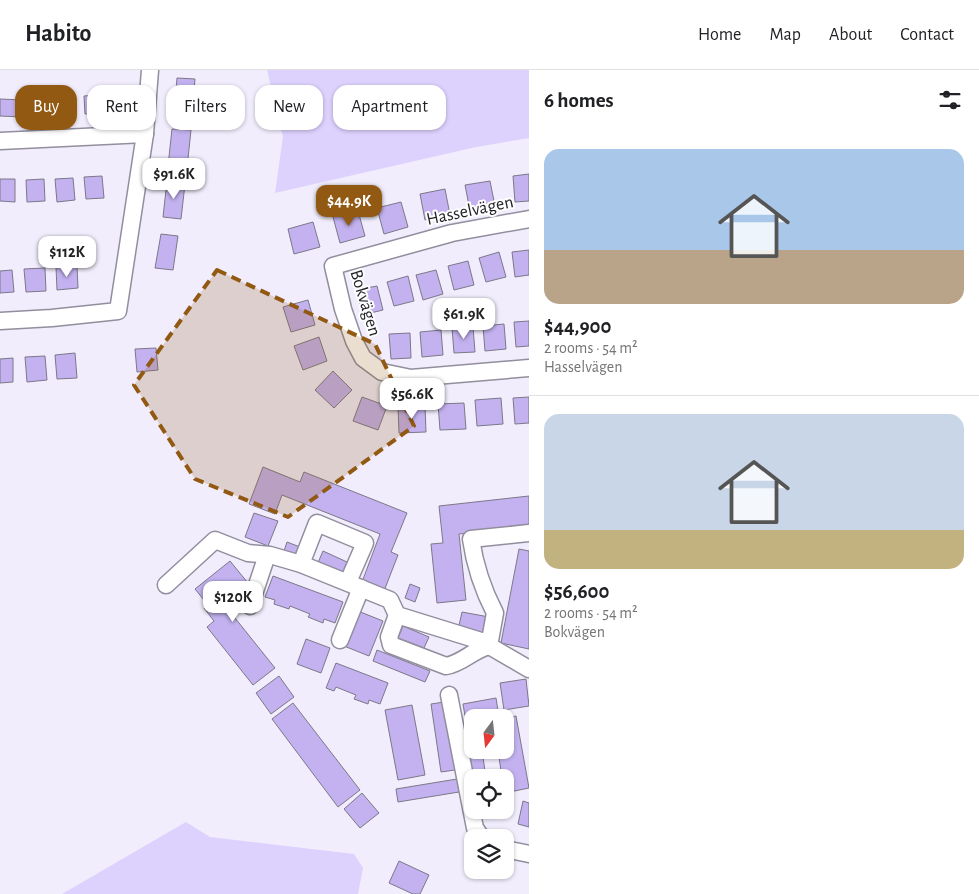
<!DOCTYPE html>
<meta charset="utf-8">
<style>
body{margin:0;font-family:"Alegreya Sans",sans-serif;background:#f2f2f2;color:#202124;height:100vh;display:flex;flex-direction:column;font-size:19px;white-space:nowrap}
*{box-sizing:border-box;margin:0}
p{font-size:16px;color:#757577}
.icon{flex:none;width:28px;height:28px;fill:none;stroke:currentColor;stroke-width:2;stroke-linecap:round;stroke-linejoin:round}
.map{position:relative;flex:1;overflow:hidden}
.drawer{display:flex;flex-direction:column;background:#fff;width:450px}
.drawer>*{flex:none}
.banner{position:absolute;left:15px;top:15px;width:439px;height:45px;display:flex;gap:10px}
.needle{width:32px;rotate:195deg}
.buttons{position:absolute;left:464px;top:639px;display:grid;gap:10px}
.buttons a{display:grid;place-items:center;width:50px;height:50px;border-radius:10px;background:#fff;box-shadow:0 1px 4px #0004;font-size:25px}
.price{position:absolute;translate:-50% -42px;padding:0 11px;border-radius:10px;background:#fff;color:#222;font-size:16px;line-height:32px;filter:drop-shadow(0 1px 2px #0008)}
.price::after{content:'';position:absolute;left:50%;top:30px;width:15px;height:11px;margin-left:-8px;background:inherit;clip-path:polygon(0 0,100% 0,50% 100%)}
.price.current{background:#915912;color:#fff}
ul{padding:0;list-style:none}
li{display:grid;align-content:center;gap:10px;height:265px;padding:0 15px}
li+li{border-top:1px solid #e0e0e0}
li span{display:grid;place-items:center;height:155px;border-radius:15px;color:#555}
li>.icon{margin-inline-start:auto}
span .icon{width:90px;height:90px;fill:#fffc;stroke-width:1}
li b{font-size:21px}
h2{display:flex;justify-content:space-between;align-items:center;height:60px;padding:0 15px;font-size:21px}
.tag{padding:0 18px;border-radius:15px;background:#fff;box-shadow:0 1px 4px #0004;font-size:18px;line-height:45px}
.tag.current{background:#915912;color:#fff}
header{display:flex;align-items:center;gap:30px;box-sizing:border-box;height:70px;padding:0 25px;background:#fff;border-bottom:1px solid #e0e0e0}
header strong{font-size:24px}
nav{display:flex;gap:28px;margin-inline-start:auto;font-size:18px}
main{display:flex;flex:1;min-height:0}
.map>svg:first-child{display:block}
</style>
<header>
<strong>Habito</strong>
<nav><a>Home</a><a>Map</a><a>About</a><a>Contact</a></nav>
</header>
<main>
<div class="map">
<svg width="529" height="824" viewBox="0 0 529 824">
<rect width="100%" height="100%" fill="#f1edfc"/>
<g fill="#ddd1fe">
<polygon points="267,0 529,0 529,68 476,77 275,123 283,67"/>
<polygon points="186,752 210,767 354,784 363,798 358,824 62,824"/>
</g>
<g fill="#c3b2ef" stroke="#7c7888">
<polygon points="177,8 195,9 192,44 174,43"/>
<polygon points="119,23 120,41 85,44 84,26"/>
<polygon points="71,27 72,45 37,47 36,29"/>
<polygon points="0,29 23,30 23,47 0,46"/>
<polygon points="172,59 191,60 187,98 168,96"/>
<polygon points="529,104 529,131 515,132 513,106"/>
<polygon points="102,106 104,128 86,129 84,107"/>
<polygon points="73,108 75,130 57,132 55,109"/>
<polygon points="0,109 15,109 15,132 0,131"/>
<polygon points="44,109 45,131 27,132 26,110"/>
<polygon points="167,111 185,114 181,149 163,147"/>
<polygon points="490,111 495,136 470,141 465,115"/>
<polygon points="445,119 450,145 425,150 420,124"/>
<polygon points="401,132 408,157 384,164 377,138"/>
<polygon points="358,141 365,166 340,173 333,147"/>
<polygon points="313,152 320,177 294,184 288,159"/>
<polygon points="161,164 178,166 173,200 155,198"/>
<polygon points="529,180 529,205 515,207 512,182"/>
<polygon points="499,182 506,207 486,212 479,188"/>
<polygon points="468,191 474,215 454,220 448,196"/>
<polygon points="77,196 78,218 57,220 56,197"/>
<polygon points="45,198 46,221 26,222 24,199"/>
<polygon points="12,200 14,222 0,223 0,201"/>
<polygon points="436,200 443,224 423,230 416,205"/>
<polygon points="408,206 414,231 394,236 387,212"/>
<polygon points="377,216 383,240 362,245 357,220"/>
<polygon points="308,230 315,255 291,262 283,237"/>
<polygon points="529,251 529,276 516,277 514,252"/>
<polygon points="504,254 506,279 485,281 483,256"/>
<polygon points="473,257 475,282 454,283 452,258"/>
<polygon points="441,260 443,285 422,287 420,262"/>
<polygon points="410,263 411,288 391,289 389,264"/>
<polygon points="319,267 327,291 303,300 294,276"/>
<polygon points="156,278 158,300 137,302 135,279"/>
<polygon points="75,283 77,308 57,309 55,285"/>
<polygon points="45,286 47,310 27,312 25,287"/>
<polygon points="13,288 13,312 0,313 0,289"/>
<polygon points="333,301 352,320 334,338 315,320"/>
<polygon points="362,327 387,336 378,360 353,351"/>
<polygon points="529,327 529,353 515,354 513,328"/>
<polygon points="501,328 503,354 477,356 475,330"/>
<polygon points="464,333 466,359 440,360 438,334"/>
<polygon points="425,336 426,362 399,363 398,337"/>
<polygon points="263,397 300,412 304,402 407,443 391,482 398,485 384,521 362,512 380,464 282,425 275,444 249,434"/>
<polygon points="529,426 529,457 459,464 466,530 437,533 431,474 443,473 439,436"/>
<polygon points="254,443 278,451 268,476 245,467"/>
<polygon points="287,472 300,477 297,485 284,481"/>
<polygon points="519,479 529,481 529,579 501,573"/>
<polygon points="323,481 347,492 342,505 317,495"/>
<polygon points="230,491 248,513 223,533 275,598 253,615 207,557 214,551 204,538 208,535 195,519"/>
<polygon points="273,506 343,532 335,553 324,549 323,553 308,547 310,544 290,536 289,539 274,534 275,530 265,527"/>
<polygon points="410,514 420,518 415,532 405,528"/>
<polygon points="358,541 383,551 369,586 344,576"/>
<polygon points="462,542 489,547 486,565 458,560"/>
<polygon points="403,556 429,567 424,578 398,568"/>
<polygon points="306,569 330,578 321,603 297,594"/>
<polygon points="377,580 430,601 425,612 373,591"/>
<polygon points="336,593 388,613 380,634 369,630 368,634 354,629 356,625 336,617 334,621 326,618"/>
<polygon points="279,606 294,627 271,644 256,623"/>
<polygon points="526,609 529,636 504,640 500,613"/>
<polygon points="496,628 498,641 465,646 463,634"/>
<polygon points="444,632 455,700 441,702 431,634"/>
<polygon points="293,633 360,720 338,737 272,649"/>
<polygon points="412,635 425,705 398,710 385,640"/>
<polygon points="516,646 529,718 505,723 505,708 502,708 498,680 505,680 505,648"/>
<polygon points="472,654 472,680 482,680 486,708 473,708 465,655"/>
<polygon points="457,709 459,722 398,732 396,719"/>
<polygon points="362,723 379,743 360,758 344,739"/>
<polygon points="523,731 529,733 529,757 518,754"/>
<polygon points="399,791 429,805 420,824 413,824 389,813"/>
</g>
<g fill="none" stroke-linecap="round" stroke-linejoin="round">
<defs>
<g id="street">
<polyline points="0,71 145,64"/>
<polyline points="529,149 452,163 333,196 343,239 354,271 363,288 382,302 411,308 529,298"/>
<polyline points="0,251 52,248 118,241 145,64 150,0"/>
<polyline points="301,494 317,453 365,473 348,512"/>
<polyline points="166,515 215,470 248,483 270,485 301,494 390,530 397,545 481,571 529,599"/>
<polyline points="250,536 267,485"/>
<path d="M397,545L389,567L391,575L446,596C463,593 471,581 489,576L495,543C482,518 475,497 471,469L529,463"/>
<polyline points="340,570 361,518"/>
<polyline points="449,625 475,758 482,768"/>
<polyline points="505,779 529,784"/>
</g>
</defs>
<use href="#street" stroke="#928e9e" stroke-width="19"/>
<use href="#street" stroke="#fff" stroke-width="16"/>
</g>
<path fill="#915912" fill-opacity="0.2" stroke="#915912" stroke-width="4" stroke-dasharray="10 6" stroke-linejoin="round" d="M217,200L375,274L414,356L288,447L195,409L134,315Z"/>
<g text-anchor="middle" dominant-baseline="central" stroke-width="4" stroke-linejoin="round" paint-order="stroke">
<g font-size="18" fill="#201f25" stroke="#fdfdfd">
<text transform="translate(470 141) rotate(-12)">Hasselvägen</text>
<text transform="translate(365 233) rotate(73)">Bokvägen</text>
</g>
</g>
</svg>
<div class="buttons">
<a><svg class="needle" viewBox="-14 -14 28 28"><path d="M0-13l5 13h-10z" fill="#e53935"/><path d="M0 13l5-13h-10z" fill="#757577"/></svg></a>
<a><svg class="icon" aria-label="locate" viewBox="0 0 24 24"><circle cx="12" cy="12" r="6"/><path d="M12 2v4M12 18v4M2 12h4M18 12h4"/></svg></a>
<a><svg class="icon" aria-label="layers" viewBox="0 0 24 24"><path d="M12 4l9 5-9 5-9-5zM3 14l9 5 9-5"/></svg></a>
</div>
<b class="price" style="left:174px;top:130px">$91.6K</b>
<b class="price current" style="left:349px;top:157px">$44.9K</b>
<b class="price" style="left:67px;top:208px">$112K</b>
<b class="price" style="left:464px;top:270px">$61.9K</b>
<b class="price" style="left:412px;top:350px">$56.6K</b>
<b class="price" style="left:233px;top:553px">$120K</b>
<div class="banner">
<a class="tag current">Buy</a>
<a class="tag">Rent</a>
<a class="tag">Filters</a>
<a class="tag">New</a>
<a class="tag">Apartment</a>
</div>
</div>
<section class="drawer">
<h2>6 homes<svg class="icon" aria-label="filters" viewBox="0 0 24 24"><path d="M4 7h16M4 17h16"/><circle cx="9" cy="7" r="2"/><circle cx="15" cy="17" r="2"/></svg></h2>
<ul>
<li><span style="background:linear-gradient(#a9c7e8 65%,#b9a48a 0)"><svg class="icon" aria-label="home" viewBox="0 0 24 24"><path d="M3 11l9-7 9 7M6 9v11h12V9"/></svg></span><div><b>$44,900</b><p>2 rooms · 54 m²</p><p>Hasselvägen</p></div></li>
<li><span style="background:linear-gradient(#c9d6e8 75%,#c2b280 0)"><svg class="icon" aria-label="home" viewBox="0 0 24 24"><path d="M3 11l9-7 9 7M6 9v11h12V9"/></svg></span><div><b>$56,600</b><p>2 rooms · 54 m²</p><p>Bokvägen</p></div></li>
</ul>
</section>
</main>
